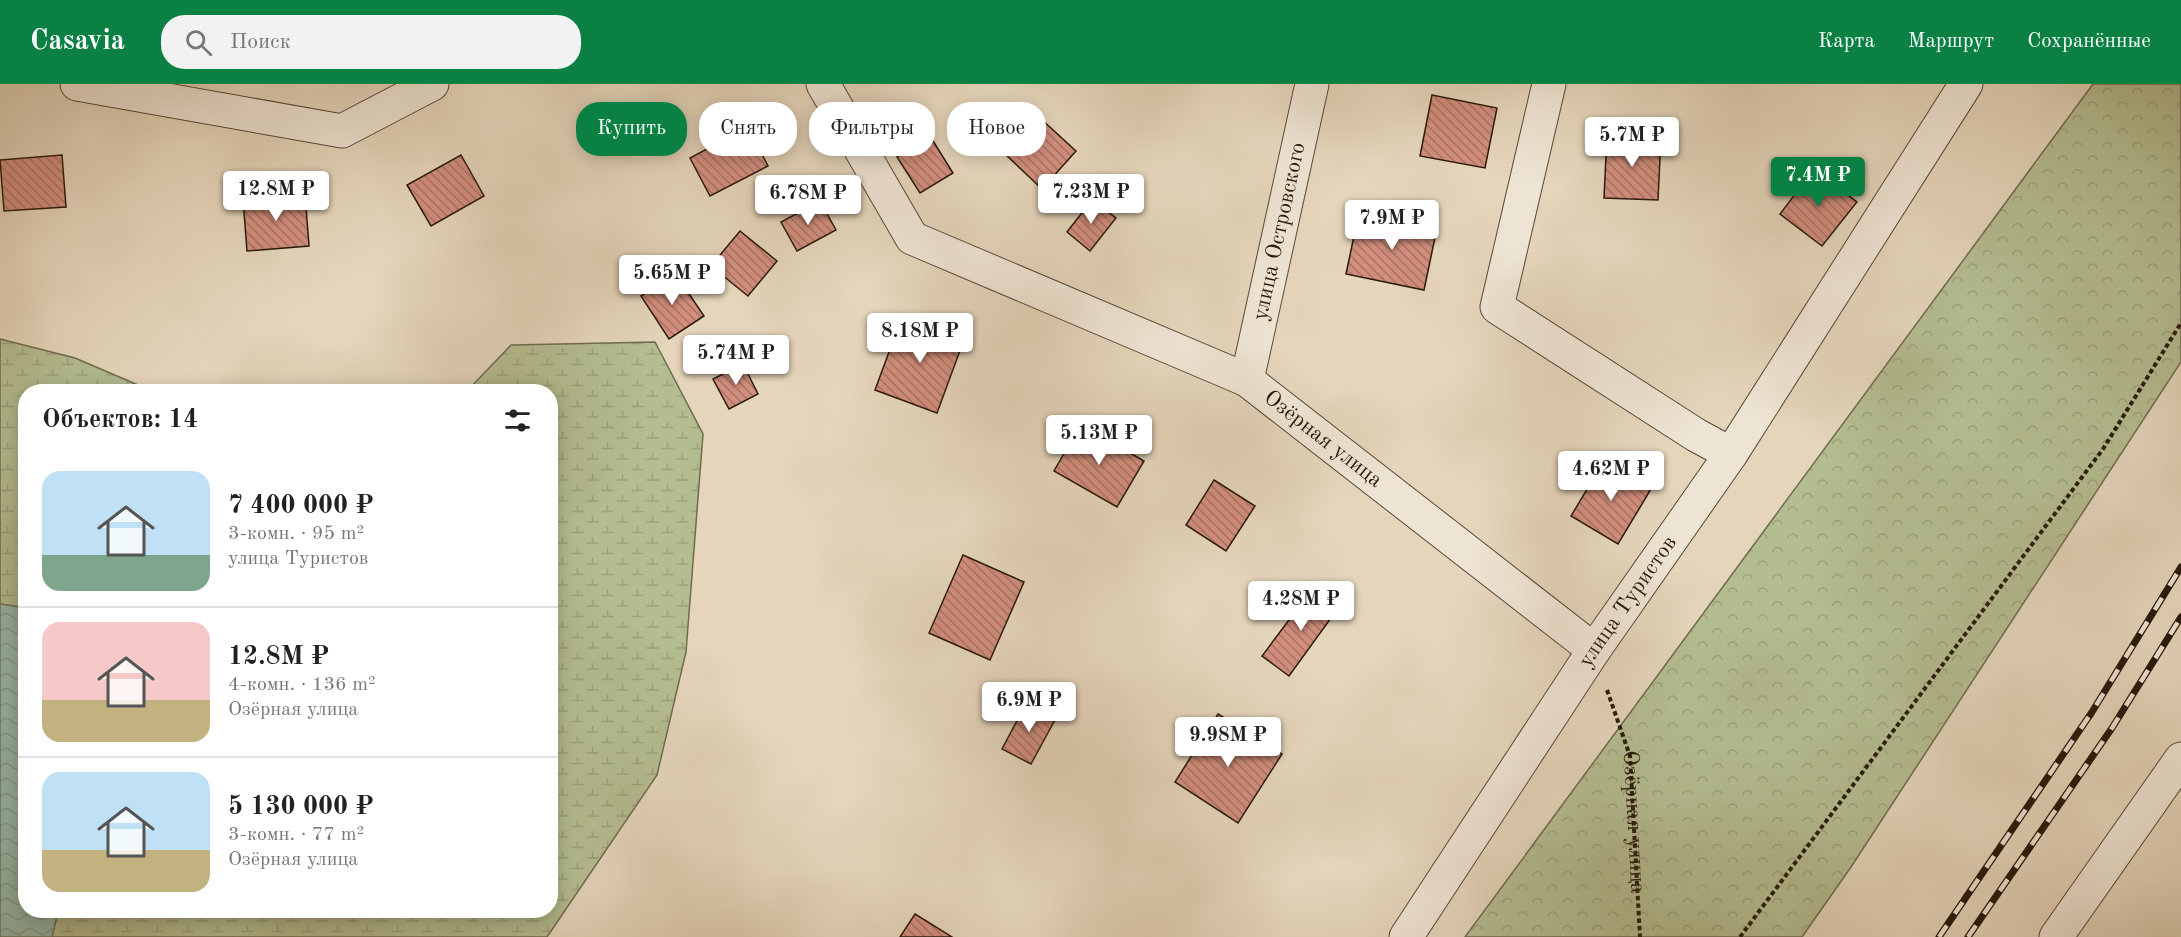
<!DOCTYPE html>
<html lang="ru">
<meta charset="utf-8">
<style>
body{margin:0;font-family:"Old Standard TT",serif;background:#f2f2f2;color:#222;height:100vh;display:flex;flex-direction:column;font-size:22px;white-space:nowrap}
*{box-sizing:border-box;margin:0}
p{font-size:20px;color:#767676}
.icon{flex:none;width:33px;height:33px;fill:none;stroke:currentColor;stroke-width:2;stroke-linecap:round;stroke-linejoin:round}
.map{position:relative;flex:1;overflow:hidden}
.details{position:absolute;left:18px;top:300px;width:540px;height:534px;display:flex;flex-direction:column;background:#fff;border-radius:24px;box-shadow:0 3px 15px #0003}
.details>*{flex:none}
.banner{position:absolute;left:576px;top:18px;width:570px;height:54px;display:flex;gap:12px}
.price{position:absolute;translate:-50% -51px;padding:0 14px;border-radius:6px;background:#fff;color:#222;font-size:20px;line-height:39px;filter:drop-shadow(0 2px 3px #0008)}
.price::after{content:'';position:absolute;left:50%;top:36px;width:18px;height:14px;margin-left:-9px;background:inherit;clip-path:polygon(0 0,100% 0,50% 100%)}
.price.current{background:#0b8043;color:#fff}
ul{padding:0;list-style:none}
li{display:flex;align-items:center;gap:18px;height:150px;padding:0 24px}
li+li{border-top:2px solid #e0e0e0}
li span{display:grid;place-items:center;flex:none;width:168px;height:120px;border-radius:18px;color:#555}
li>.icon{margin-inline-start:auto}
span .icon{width:72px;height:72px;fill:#fffc;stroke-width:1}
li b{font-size:26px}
h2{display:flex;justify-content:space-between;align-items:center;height:72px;padding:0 24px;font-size:26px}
.pill{padding:0 21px;border-radius:24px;background:#fff;box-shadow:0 3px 15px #0003;font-size:21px;line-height:54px}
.pill.current{background:#0b8043;color:#fff}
header{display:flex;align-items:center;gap:36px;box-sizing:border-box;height:84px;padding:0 30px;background:#0b8043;color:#fff}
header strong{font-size:28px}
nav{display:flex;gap:33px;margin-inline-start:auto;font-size:21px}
.search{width:420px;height:54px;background:#f2f2f2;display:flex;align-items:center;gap:15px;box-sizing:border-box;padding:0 21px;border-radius:24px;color:#767676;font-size:22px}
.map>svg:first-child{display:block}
</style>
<header>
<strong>Casavia</strong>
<div class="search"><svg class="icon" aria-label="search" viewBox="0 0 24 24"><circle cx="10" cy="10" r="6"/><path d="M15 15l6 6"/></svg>Поиск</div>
<nav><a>Карта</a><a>Маршрут</a><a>Сохранённые</a></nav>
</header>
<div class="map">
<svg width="2181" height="853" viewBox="0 0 2181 853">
<defs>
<pattern id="forest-crowns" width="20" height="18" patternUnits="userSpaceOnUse" patternTransform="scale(1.5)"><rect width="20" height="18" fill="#b4bd91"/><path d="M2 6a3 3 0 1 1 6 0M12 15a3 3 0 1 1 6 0" fill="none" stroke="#9ba27c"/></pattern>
<pattern id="wetland-marsh" width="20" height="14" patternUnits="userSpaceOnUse" patternTransform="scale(1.5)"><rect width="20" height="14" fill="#b4bd91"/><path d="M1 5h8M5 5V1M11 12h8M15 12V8" fill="none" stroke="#9ba27c"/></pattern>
<pattern id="water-waves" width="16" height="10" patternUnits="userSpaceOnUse" patternTransform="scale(1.5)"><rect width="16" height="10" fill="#97b9aa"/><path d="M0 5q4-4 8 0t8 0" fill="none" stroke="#829e91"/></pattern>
<pattern id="building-back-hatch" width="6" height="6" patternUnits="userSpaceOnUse" patternTransform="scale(1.5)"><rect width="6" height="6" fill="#d28e7d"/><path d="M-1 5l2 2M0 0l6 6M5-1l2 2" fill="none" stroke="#aa7365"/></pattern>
</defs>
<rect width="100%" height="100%" fill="#e5d5bb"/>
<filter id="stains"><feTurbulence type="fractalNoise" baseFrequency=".00333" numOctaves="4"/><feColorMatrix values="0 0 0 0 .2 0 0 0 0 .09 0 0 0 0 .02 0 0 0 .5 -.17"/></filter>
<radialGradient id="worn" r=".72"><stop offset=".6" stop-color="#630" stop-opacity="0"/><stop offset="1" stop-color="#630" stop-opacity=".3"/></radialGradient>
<polygon fill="url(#forest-crowns)" stroke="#6e6c4e" stroke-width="1.5" points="2093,0 2181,0 2181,278 1851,783 1802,853 1465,853"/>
<g fill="url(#wetland-marsh)" stroke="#6e6c4e" stroke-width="1.5">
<polygon points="0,255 75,274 152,307 26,308 25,524 0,520"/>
<polygon points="655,258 703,350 686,568 657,691 547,853 52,853 58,827 550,826 550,308 467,307 511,261"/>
</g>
<polygon fill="url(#water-waves)" stroke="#6b796a" stroke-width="1.5" points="0,520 25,524 26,826 58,827 52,853 0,853"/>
<g fill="url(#building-back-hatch)" stroke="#281a0b" stroke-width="1.5">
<polygon points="1432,11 1497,24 1485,84 1420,72"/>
<polygon points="1040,34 1076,67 1042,105 1006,71"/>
<polygon points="748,43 768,82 710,112 690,74"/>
<polygon points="1607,51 1661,54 1658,116 1604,114"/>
<polygon points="930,52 953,89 920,109 897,73"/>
<polygon points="62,71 66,123 4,127 0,76"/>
<polygon points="461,71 484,112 431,142 407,101"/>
<polygon points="1814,85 1857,118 1822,162 1780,130"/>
<polygon points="305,110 309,162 247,167 243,115"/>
<polygon points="1092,116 1116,134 1090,167 1067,148"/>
<polygon points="820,117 836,146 797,167 781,138"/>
<polygon points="1359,128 1437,144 1424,206 1346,190"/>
<polygon points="740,147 777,177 748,212 711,182"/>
<polygon points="675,189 704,232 669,255 641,212"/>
<polygon points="903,230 965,253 937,329 875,306"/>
<polygon points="743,280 758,310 729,325 713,295"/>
<polygon points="1081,340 1144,377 1117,423 1054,387"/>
<polygon points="1604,377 1651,405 1618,460 1571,432"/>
<polygon points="1214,396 1255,422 1226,467 1186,441"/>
<polygon points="963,471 1024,498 990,576 929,549"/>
<polygon points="1313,504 1339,523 1289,592 1262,572"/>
<polygon points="1027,618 1056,634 1031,680 1002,665"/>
<polygon points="1218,630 1282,670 1238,739 1175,698"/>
<polygon points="915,830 952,853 900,853"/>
</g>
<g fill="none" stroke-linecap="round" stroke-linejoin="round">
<defs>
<g id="minor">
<polyline points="77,0 342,47 432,0"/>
<path id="s2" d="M823,0L912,154L1247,296L1594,566"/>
<polyline points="1549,0 1497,223 1696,351 1731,370"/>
<path id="s3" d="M1247,296L1312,0"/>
<path id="s4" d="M1406,853L1594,566L1731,370L1966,0"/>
<polyline points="2056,853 2181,675"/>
</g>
</defs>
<use href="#minor" stroke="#574937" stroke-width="35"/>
<g stroke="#281a0b" stroke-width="4" stroke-dasharray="4.5 3" stroke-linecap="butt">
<path id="s1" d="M1607,606L1630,672L1640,853"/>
<polyline points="1740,853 2103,365 2181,239"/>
</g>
<use href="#minor" stroke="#eee4d3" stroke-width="33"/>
<defs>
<g id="rail">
<polyline points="1939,853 2092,628 2181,483"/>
<polyline points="1968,853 2112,644 2181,533"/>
</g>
</defs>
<use href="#rail" stroke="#281a0b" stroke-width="7"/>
<use href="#rail" stroke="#eee4d3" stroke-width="4.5" stroke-dasharray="14" stroke-linecap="butt"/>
</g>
<g text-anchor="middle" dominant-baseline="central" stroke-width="6" stroke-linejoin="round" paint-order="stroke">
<g font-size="22" fill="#281a0b" stroke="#eee4d3">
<text stroke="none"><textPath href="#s3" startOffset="152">улица Островского</textPath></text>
<text stroke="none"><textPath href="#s2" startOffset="638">Озёрная улица</textPath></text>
<text stroke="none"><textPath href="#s4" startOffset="402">улица Туристов</textPath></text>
<text stroke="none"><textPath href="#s1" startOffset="136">Озёрная улица</textPath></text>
</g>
</g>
<rect width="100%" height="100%" filter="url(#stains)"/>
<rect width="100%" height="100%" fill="url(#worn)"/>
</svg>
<b class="price" style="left:1632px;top:84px">5.7M ₽</b>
<b class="price current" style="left:1818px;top:124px">7.4M ₽</b>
<b class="price" style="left:276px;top:138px">12.8M ₽</b>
<b class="price" style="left:1091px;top:141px">7.23M ₽</b>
<b class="price" style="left:808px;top:142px">6.78M ₽</b>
<b class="price" style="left:1392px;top:167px">7.9M ₽</b>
<b class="price" style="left:672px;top:222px">5.65M ₽</b>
<b class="price" style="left:920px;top:280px">8.18M ₽</b>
<b class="price" style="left:736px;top:302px">5.74M ₽</b>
<b class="price" style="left:1099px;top:382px">5.13M ₽</b>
<b class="price" style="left:1611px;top:418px">4.62M ₽</b>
<b class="price" style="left:1301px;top:548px">4.28M ₽</b>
<b class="price" style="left:1029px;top:649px">6.9M ₽</b>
<b class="price" style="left:1228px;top:684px">9.98M ₽</b>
<div class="banner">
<a class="pill current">Купить</a>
<a class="pill">Снять</a>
<a class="pill">Фильтры</a>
<a class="pill">Новое</a>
</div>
<section class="details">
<h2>Объектов: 14<svg class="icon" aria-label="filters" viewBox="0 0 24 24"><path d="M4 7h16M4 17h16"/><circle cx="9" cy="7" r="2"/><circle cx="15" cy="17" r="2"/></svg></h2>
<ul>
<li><span style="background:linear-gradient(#bfe0f5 70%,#7fa58c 0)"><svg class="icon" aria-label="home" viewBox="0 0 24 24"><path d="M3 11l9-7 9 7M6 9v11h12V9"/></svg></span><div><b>7 400 000 ₽</b><p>3-комн. · 95 m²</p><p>улица Туристов</p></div></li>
<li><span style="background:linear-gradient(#f6c9c9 65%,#c2b280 0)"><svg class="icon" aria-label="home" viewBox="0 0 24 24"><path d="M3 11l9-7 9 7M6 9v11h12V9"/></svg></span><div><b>12.8M ₽</b><p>4-комн. · 136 m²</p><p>Озёрная улица</p></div></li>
<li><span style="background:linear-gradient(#bfe0f5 65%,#c2b280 0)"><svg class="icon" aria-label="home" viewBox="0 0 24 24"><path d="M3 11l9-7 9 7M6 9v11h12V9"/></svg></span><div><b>5 130 000 ₽</b><p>3-комн. · 77 m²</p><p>Озёрная улица</p></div></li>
</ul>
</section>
</div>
